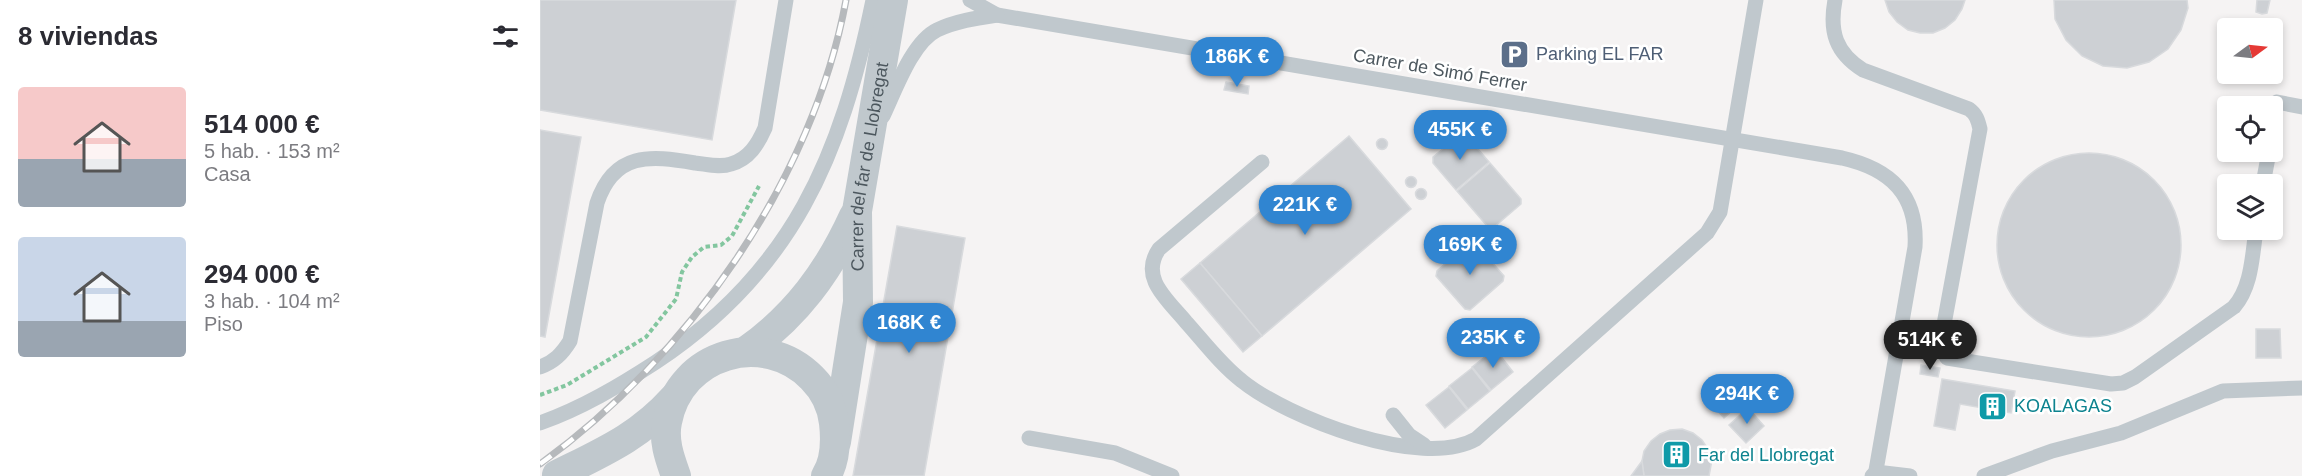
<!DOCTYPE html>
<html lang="es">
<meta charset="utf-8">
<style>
body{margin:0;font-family:Helvetica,sans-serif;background:#f2f2f3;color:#2b2b33;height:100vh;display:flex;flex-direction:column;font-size:22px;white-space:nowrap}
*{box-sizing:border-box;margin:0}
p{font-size:20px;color:#7c7c81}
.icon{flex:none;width:33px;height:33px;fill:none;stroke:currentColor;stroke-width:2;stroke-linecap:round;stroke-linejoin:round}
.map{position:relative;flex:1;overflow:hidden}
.panel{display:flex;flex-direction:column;background:#fff;width:540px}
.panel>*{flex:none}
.needle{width:39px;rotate:75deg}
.controls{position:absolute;left:1677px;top:18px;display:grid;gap:12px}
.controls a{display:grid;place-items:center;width:66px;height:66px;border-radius:6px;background:#fff;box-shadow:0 3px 9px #0003;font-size:30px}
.price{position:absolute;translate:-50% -51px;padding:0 14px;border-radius:21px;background:#3085d1;color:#fff;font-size:20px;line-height:39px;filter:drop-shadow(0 2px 3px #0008)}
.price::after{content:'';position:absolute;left:50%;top:36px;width:18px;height:14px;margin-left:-9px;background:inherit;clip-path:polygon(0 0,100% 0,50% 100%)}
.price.active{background:#222;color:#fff}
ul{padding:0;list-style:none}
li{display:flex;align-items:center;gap:18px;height:150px;padding:0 18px}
li span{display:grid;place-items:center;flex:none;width:168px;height:120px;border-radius:6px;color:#555}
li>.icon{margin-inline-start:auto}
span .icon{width:72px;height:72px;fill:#fffc;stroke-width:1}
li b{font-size:26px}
h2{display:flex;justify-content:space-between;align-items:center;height:72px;padding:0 18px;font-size:26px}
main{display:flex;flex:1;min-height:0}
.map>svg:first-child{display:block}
</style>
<main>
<section class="panel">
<h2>8 viviendas<svg class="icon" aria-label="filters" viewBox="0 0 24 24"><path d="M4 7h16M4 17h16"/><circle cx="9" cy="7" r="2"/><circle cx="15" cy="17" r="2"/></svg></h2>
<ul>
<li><span style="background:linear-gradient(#f6c9c9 60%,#9aa5b1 0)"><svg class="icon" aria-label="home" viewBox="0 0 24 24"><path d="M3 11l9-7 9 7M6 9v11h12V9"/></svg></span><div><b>514 000 €</b><p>5 hab. · 153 m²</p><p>Casa</p></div></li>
<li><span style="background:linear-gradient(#c9d6e8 70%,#9aa5b1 0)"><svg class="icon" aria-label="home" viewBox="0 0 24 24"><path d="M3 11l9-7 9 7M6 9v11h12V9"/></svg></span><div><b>294 000 €</b><p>3 hab. · 104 m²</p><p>Piso</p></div></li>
</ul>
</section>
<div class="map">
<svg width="1762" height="476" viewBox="0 0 1762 476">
<rect width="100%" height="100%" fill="#f5f3f3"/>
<g fill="#cdd0d4" stroke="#d8dadd" stroke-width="1.5">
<polygon points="0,0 196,0 172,140 0,110"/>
<polygon points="1345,0 1425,0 1422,9 1415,20 1405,28 1393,33 1380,33 1368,30 1357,22 1349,12"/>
<polygon points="1514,0 1647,0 1648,8 1641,30 1628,49 1609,62 1587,68 1563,66 1542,56 1526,40 1515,19"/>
<polygon points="1717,0 1730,0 1727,13 1722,14 1716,12"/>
<polygon points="686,82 709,86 708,94 684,90"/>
<polygon points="0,130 41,137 5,337 0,336"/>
<polygon points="921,134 926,135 949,162 916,190 893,163 893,157"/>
<polygon points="809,136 871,209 722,336 660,263"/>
<circle cx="842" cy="144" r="5.5"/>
<circle cx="1549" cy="245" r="92"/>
<polygon points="950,163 981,199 981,204 953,228 948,227 917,191"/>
<circle cx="871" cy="182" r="5.5"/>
<circle cx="881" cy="194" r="5.5"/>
<polygon points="357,226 425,238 384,476 313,476"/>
<polygon points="930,242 935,243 964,276 963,281 930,310 925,309 896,276 897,271"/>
<polygon points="660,263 722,336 703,352 641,279"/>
<polygon points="1716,329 1740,329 1741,358 1716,358"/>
<polygon points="955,349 973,372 951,390 932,367"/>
<polygon points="1381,365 1400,368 1398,377 1380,374"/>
<polygon points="932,368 950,391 928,409 909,386"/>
<polygon points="1402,379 1475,391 1471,413 1420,404 1415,430 1394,426"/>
<polygon points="1186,383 1203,401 1184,418 1168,400"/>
<polygon points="909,387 927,410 905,428 886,405"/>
<polygon points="1208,408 1224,426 1206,443 1189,425"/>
<polygon points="1142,429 1153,433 1162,440 1168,449 1172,460 1169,476 1104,476 1102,461 1104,451 1111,441 1120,434 1130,430"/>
<polygon points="1102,461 1104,476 1091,476"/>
</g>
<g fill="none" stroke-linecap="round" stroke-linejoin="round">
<polyline stroke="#83c69f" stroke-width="4" stroke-dasharray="4.5 3" stroke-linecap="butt" points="0,395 27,385 106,337 136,299 142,272 152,257 164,247 181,245 192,236 219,186"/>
<g stroke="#c0c8cd" stroke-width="15">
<path d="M430,0L457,15L1302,158C1351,169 1378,195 1375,247L1335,476"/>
<path d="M1295,0C1289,32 1296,53 1323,70L1429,109C1436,114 1438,120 1440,129L1400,346L1407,358L1571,384L1583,383L1595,377L1694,307C1712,286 1712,256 1716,230"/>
<path d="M343,116C355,91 372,42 397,30C416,21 437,18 457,15"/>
<polyline points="1732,127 1737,102 1762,107"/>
<path d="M722,162L619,249C599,278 628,300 646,322C664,342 681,365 702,381C748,418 882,470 936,439L1167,233L1180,212L1216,0"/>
<polyline points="1723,184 1729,152"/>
<path d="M0,367C14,362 22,354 30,341L57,203C74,152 110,155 155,163C166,164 180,168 191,164C209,159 218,144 225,128L246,0"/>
<polyline points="853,415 869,435 884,445"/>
<path d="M0,423C42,408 79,386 116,362C253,271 301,156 333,0"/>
<polyline points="489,438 575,453 632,476"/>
<polyline points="1332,476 1336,472 1370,476"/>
<polyline points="1444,476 1512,451 1581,433 1683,391 1762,388"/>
</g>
<g stroke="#c0c8cd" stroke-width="30">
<path d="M206,351C256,316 289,271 314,216"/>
<path id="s1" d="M296,442L318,302L317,211L353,0"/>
<path d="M17,475C63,452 99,437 134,398"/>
<path d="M136,476C130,459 123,441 127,422C140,353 224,329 272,378C284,390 292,406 294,423C296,441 296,460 286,476"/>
</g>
<defs>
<path id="rail" d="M0,464C147,358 273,180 306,0"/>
</defs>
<use href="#rail" stroke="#b6b9bc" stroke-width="7"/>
<use href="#rail" stroke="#fff" stroke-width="4.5" stroke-dasharray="14" stroke-linecap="butt"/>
</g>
<defs>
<symbol id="parking-square" viewBox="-11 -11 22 22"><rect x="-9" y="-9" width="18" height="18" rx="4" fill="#5c6f8a" stroke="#fff"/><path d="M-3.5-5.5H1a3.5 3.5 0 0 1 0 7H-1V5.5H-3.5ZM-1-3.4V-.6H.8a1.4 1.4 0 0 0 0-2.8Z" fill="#fff"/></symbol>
<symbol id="building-square" viewBox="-11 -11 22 22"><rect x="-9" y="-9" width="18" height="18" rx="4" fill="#0f9aa8" stroke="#fff"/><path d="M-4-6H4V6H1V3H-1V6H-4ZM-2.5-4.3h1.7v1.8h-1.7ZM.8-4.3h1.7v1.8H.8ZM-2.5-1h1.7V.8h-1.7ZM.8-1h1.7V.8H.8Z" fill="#fff"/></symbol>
</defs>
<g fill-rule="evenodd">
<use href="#parking-square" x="958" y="38" width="33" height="33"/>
<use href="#building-square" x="1436" y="390" width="33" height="33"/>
<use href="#building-square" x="1120" y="438" width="33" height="33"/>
</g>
<g text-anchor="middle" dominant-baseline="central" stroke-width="5" stroke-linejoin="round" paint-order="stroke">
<g font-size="18" fill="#4e5e75" stroke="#fff" text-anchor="start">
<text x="996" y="54">Parking EL FAR</text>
</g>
<g font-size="18" fill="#4c575e" stroke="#fff">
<text transform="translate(900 70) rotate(10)">Carrer de Simó Ferrer</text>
<text stroke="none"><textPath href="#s1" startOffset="278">Carrer del far de Llobregat</textPath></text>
</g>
<g font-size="18" fill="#0d838f" stroke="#fff" text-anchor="start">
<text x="1474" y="406">KOALAGAS</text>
<text x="1158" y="455">Far del Llobregat</text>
</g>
</g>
</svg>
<div class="controls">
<a><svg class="needle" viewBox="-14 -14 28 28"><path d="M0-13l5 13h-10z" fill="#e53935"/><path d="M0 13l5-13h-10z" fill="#7c7c81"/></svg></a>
<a><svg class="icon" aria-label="locate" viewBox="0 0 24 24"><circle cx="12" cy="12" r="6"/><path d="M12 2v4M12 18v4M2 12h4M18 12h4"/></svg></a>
<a><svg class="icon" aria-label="layers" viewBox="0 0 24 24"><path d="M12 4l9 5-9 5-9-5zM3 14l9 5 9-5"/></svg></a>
</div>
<b class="price" style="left:697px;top:88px">186K €</b>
<b class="price" style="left:920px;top:161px">455K €</b>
<b class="price" style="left:765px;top:236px">221K €</b>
<b class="price" style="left:930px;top:276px">169K €</b>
<b class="price" style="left:369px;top:354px">168K €</b>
<b class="price" style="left:953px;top:369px">235K €</b>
<b class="price active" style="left:1390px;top:371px">514K €</b>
<b class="price" style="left:1207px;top:425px">294K €</b>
</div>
</main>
